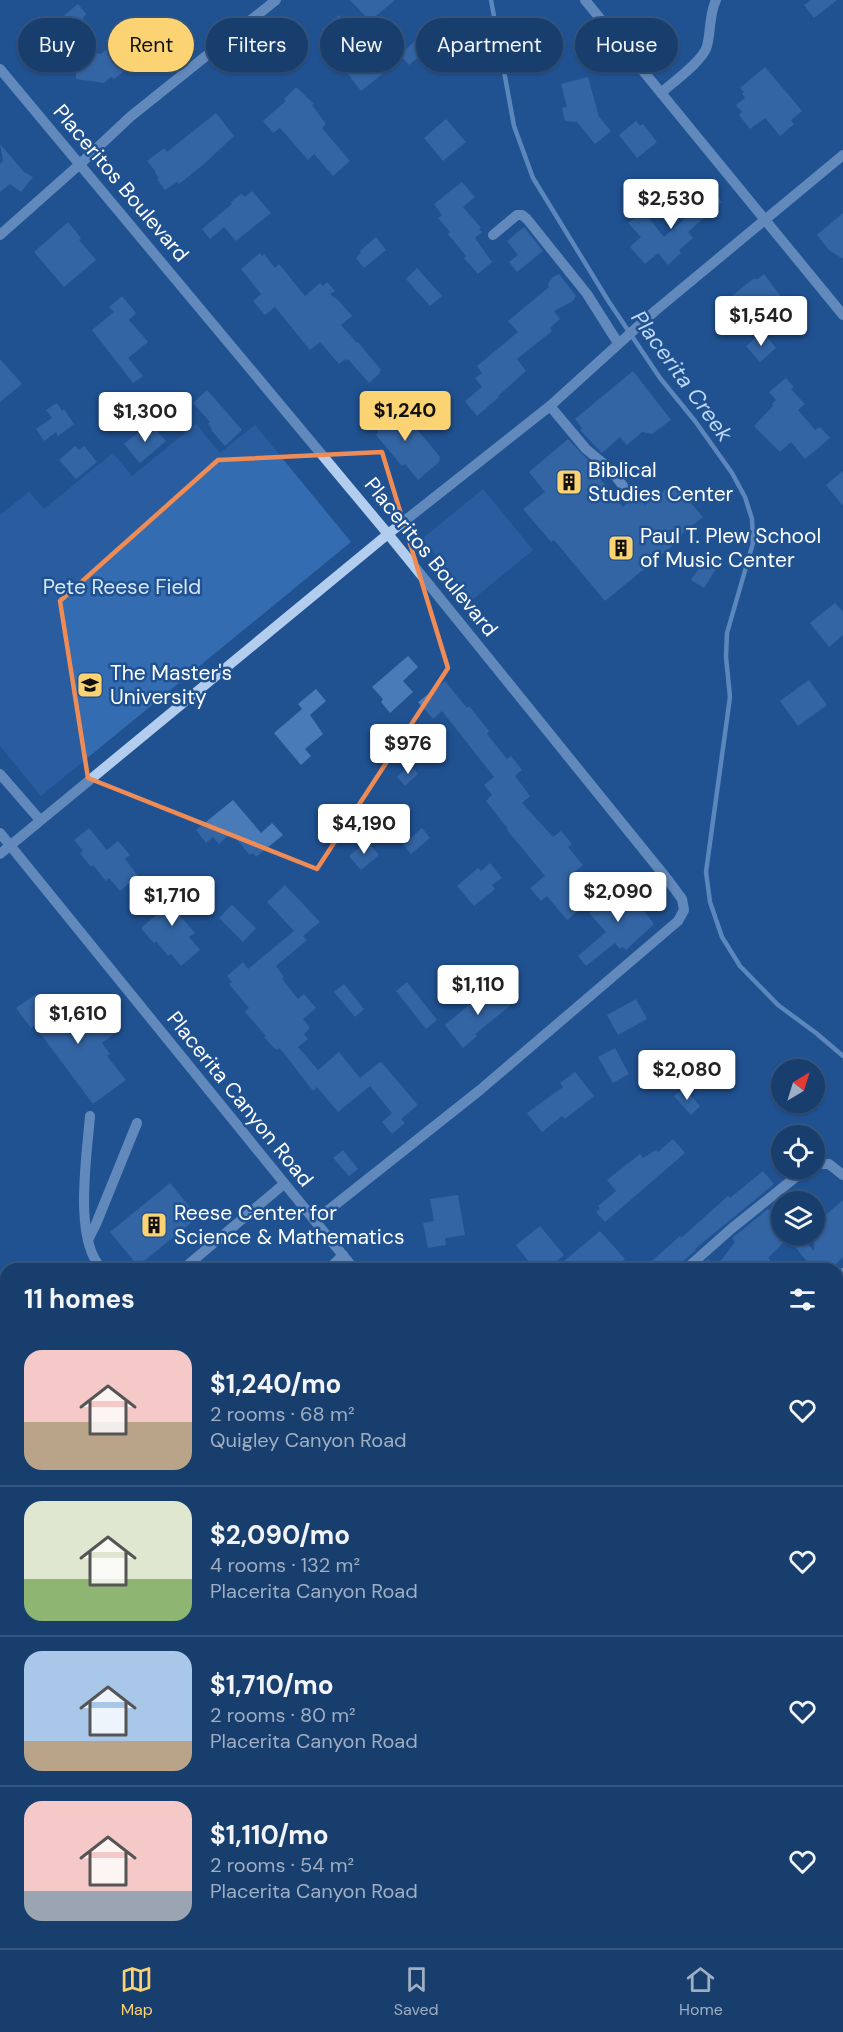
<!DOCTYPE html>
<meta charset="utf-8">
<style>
body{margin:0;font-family:"DM Sans",sans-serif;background:#254976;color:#f1f3f6;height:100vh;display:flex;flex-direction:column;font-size:22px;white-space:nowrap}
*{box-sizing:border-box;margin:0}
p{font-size:20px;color:#9faec2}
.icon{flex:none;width:33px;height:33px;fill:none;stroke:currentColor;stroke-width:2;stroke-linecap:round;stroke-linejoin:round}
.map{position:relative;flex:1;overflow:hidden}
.details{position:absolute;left:0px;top:1263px;width:843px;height:686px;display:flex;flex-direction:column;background:#183e6e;border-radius:18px 18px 0 0;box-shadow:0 2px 4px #0004,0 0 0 2px #365781}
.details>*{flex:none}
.guide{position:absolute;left:18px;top:18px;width:807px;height:54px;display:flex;gap:12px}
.needle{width:39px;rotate:38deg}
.tools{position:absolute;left:771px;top:1059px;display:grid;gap:12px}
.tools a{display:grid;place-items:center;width:54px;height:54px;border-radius:50%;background:#183e6e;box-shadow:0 2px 4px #0004,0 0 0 2px #365781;font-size:30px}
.price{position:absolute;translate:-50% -51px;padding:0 14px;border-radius:6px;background:#fff;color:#222;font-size:20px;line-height:39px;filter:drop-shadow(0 2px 3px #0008)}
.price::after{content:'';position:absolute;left:50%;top:36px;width:18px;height:14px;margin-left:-9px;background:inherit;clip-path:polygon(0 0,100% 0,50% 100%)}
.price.selected{background:#fbd372;color:#111}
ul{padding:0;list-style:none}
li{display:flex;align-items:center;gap:18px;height:150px;padding:0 24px}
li+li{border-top:2px solid #365781}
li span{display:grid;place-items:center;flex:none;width:168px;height:120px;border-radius:18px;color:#555}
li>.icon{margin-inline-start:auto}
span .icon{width:72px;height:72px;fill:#fffc;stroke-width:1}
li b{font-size:26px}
h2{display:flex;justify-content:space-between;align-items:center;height:72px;padding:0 24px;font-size:26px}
.tag{padding:0 21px;border-radius:27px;background:#183e6e;box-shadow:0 2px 4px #0004,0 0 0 2px #365781;font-size:21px;line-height:54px}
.tag.selected{background:#fbd372;color:#111}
.menu{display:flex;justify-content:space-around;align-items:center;height:84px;border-top:2px solid #365781;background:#183e6e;font-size:16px;color:#9faec2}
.menu a{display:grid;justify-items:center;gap:3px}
.menu .selected{color:#fbd372}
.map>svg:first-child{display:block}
</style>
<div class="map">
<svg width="843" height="1948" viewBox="0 0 843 1948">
<rect width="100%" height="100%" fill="#205292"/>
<g fill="#336cb0">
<polygon points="196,424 220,453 255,425 351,542 41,796 0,746 0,515 29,492 44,509 113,453 132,476"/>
<polygon points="483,489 533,550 472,600 422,539"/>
</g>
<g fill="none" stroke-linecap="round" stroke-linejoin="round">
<polyline stroke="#a5c7ef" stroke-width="4.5" points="491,0 514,126 533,178 609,302 660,378 695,421 732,473 745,497 752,519 753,543 727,633 726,657 730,697 706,872 710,902 722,937 740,966 778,1005 816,1033 843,1056"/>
</g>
<g fill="#497bb9">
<polygon points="350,0 395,0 370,21"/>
<polygon points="811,0 837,0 814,18 804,5"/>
<polygon points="78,4 86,14 82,20 85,24 74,32 90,52 101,54 119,39 137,61 114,79 111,77 104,83 76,79 76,73 63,58 61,60 51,48 54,46 47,37 59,28 55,23"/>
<polygon points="339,15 355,34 338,48 322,29"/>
<polygon points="421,35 431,46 409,65 400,55"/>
<polygon points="373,57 385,72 361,91 348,74 357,66 358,68"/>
<polygon points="765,67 802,111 791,120 794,124 780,136 765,118 750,129 739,115 742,112 736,105 745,98 742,94 744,92 740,88"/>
<polygon points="588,77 599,117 611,131 595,144 577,122 565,121 562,108 567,107 561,84"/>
<polygon points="296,87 314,104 312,105 326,124 322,128 350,161 333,176 314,154 308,160 280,128 273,133 263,121 286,101 284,99"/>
<polygon points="216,113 234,136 204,164 179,184 177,182 165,190 157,179 159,178 155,173 156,172 147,161 164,148 167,152"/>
<polygon points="446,119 466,142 443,161 424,138"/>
<polygon points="636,121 640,126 643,124 657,142 637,158 619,135"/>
<polygon points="0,144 24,172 33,177 21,192 10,184 0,192 0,164 3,161"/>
<polygon points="462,182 475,197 463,207 481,228 479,229 482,232 475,238 492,262 478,274 464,258 466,256 448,234 450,232 438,218 442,215 434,204"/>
<polygon points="710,188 722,202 688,232 693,238 679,250 681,253 668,265 658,253 645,264 630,247 641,237 628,223 643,211 664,237 688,216 682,207 691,199 694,201"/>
<polygon points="252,191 271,213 236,241 224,227 210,239 202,229 232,204 231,202 241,194 245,197"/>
<polygon points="843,213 843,259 829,250 817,235"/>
<polygon points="68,222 81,238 79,240 96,260 64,287 34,252"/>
<polygon points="524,227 543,251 517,272 509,262 518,255 507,241"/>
<polygon points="376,237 386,250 364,268 356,258 361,253 360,251"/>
<polygon points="260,253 262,256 264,254 275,268 279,264 305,296 320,283 323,286 327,282 335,291 330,294 339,301 352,316 341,325 357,343 358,342 381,370 379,372 380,373 369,383 348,359 346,361 345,359 339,364 320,342 310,350 275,307 265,315 253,301 261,294 241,269"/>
<polygon points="417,268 442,296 430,306 406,279"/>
<polygon points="559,274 576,296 573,301 554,311 560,319 550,328 552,331 517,359 526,371 498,396 499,397 477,416 465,401 482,387 475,378 482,373 477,366 518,332 508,321 549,287 548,284 553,277"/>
<polygon points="764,274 785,302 768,316 771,320 760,331 732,296 753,279 758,279"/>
<polygon points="122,296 136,313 129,320 148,342 128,358 143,376 133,383 92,330 114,312 109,307"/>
<polygon points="763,332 776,348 760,362 746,346"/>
<polygon points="0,359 22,384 0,402"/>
<polygon points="633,371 671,420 652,434 642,432 627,445 620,437 602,453 580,430 582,428 575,419"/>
<polygon points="786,378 794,387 791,389 805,404 798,410 815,430 820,427 830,438 805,459 791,442 780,452 754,426 773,406 772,404 776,400 769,392"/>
<polygon points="207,390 242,430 225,446 211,430 212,429 208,424 210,422 193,403"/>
<polygon points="57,403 62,411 64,409 74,424 58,436 56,432 44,441 36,429 52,418 46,410"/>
<polygon points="391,404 398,412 401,410 440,457 439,462 418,480 405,464 402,466 392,454 376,435 378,432 370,422"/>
<polygon points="150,423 166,441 140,463 124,444"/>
<polygon points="568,439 590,462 588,464 623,507 637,495 645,505 674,483 703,517 674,540 676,543 605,601 554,540 551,542 523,509 545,492 529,472"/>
<polygon points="75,446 79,450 84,446 97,462 76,479 59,460"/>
<polygon points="843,471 843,506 826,485"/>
<polygon points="709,553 721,561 704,588 691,580"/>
<polygon points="835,603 843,612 843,635 829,647 810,623"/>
<polygon points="408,656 418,667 403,681 413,692 390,713 381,702 383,699 372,687"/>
<polygon points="809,680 827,705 798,726 780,701"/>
<polygon points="445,681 467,708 469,706 489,731 487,734 507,759 511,756 522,770 515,776 530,796 522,803 553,837 561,831 572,844 568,847 583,865 567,878 588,903 567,920 547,896 541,901 530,888 545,876 507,830 508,829 486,801 492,795 484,785 494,777 442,711 433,719 418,702"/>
<polygon points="316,689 326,701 310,715 323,734 305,749 311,756 301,765 274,733 302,709 298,704"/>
<polygon points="410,764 418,774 405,786 397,777"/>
<polygon points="233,800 261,833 272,823 283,835 256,857 253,853 250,855 231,833 219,844 213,837 206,843 196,830"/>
<polygon points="89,828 107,850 118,841 130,855 125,859 138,876 120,891 109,878 106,881 93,865 91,867 80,853 83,851 74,840"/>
<polygon points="422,828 430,838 411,854 403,845"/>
<polygon points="367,841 379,855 361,870 349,856"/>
<polygon points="490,863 502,878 492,885 495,889 474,906 457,886 478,868 481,871"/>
<polygon points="176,883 188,897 174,909 195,933 189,937 200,950 181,966 171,954 168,956 156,941 154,943 150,939 141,928 161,911 154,902"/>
<polygon points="626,883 637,896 634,898 654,924 626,950 623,947 620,949 615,943 586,966 578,956 606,932 589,913"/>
<polygon points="285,885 320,922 303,936 307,940 276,966 284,977 282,979 298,999 304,994 316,1008 303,1019 310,1028 304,1034 308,1039 298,1047 318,1070 339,1052 360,1078 380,1062 382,1063 418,1105 401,1119 405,1123 392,1134 382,1122 392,1113 370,1086 338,1112 317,1087 313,1091 283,1052 279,1048 277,1050 272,1046 264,1037 266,1036 245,1012 249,1008 229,984 232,982 227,976 243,962 248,969 294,931 267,902"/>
<polygon points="232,905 256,928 243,942 219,918"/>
<polygon points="407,982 437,1020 426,1029 396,991"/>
<polygon points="344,984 364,1009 355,1017 334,992"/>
<polygon points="494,984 511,1005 475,1034 477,1036 463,1048 445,1025"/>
<polygon points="36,994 54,1019 74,1004 84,1018 100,1006 119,1030 102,1043 110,1054 107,1056 126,1080 93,1104 34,1025 31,1028 16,1008"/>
<polygon points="636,999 647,1019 618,1035 607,1015"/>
<polygon points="615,1048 629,1074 613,1083 598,1057"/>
<polygon points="575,1072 594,1096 565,1119 562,1116 542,1132 527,1113 563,1087 560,1083"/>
<polygon points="684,1088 700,1106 691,1115 674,1096"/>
<polygon points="673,1139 685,1153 605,1222 596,1212 600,1209 598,1206 616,1191 607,1180 640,1154 643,1158 656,1150 658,1152"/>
<polygon points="343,1150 358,1169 349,1176 333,1158"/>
<polygon points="763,1171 774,1184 695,1249 696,1250 681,1263 678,1269 659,1269 652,1261 680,1236 681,1238 728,1196 730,1198"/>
<polygon points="170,1183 198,1217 138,1266 110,1232"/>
<polygon points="458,1195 465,1235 445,1238 446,1245 428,1248 423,1223 434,1221 430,1199"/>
<polygon points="843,1200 843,1257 831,1269 813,1269 788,1238 768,1258 770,1260 764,1269 698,1269 708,1259 717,1266 735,1242 732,1238 768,1209 782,1221 782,1234 799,1234 814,1251 814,1214 820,1220"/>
<polygon points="540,1226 564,1255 547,1269 520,1269 529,1262 516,1245"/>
<polygon points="600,1231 625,1259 614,1269 569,1269 563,1262"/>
</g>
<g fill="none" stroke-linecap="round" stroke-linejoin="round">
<g stroke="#b2cded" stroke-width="10">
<polyline points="585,0 843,315"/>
<polyline points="0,69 388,534 668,880 682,899 684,910 678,921 480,1090 316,1220"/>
<path d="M661,93C673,82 703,61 707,46C711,31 709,15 716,0"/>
<polyline points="0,235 80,164 130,117 276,0"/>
<polyline points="493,235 517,215 522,215 527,219 587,294 618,343"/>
<polyline points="550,406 586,449 610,469 623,486"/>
<polyline points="0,774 40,820"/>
<polyline points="0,833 354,1269"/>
<polyline points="0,854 388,534 550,406 655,311 843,155"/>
<path d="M90,1116C87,1155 73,1240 102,1269"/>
<polyline points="814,1164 829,1164 843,1175"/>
<polyline points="88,1240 96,1224 137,1123"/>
<polyline points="183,1269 284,1184"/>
<polyline points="329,1269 343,1255"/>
<polyline points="686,1269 731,1229 807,1168"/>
<polyline points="837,1279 843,1273"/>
<polyline points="837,1391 843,1386"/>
<polyline points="837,1522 843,1526"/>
</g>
</g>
<path d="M0 0H843V1948H0ZM382,452L448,668L317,869L88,778L60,601L218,460Z" fill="#205292" fill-opacity=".55" fill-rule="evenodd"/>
<path fill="none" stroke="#ef8b55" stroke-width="4.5" stroke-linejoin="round" d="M382,452L448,668L317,869L88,778L60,601L218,460Z"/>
<defs>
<symbol id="building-square" viewBox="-11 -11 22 22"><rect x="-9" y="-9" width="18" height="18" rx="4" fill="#fbd372" stroke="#205292"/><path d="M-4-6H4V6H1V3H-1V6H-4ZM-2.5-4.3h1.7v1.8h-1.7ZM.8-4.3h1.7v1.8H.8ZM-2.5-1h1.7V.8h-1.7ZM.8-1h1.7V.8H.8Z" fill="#111"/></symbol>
<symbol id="university-square" viewBox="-11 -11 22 22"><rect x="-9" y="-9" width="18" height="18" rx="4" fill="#fbd372" stroke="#205292"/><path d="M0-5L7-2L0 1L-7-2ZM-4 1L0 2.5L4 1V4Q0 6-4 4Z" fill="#111"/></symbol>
</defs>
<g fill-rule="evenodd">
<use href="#building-square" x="554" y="467" width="30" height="30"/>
<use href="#building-square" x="606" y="533" width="30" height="30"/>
<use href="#university-square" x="75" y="670" width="30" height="30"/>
<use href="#building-square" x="139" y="1210" width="30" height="30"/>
</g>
<g text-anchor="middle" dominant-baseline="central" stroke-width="5" stroke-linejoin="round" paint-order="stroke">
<g font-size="21" fill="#fff" stroke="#205292">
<text transform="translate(121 183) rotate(50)">Placeritos Boulevard</text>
<text transform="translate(431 557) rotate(51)">Placeritos Boulevard</text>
<text transform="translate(240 1099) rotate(51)">Placerita Canyon Road</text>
</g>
<g font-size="21" fill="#fff" stroke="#205292" text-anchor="start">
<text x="588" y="470">Biblical<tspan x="588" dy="24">Studies Center</tspan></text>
<text x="640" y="536">Paul T. Plew School<tspan x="640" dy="24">of Music Center</tspan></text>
<text x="110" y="673">The Master's<tspan x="110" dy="24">University</tspan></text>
<text x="174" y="1213">Reese Center for<tspan x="174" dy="24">Science &amp; Mathematics</tspan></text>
</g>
<g font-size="21" fill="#d7e7fa" stroke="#205292">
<text x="122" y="587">Pete Reese Field</text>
</g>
<g font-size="22" font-style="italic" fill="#bed7f4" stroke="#205292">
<text transform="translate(682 376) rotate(54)">Placerita Creek</text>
</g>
</g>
</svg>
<div class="tools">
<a><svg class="needle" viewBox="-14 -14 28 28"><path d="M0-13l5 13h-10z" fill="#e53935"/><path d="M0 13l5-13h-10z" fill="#9faec2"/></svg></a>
<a><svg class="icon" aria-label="locate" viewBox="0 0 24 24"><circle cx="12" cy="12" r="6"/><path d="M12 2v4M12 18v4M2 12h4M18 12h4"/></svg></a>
<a><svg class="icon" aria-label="layers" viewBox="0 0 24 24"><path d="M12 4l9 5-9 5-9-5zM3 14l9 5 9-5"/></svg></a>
</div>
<b class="price" style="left:671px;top:230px">$2,530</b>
<b class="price" style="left:761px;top:347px">$1,540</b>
<b class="price selected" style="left:405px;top:442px">$1,240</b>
<b class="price" style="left:145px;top:443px">$1,300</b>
<b class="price" style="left:408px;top:775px">$976</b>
<b class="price" style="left:364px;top:855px">$4,190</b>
<b class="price" style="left:618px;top:923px">$2,090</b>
<b class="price" style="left:172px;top:927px">$1,710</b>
<b class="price" style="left:478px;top:1016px">$1,110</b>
<b class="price" style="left:78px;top:1045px">$1,610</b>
<b class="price" style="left:687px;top:1101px">$2,080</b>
<div class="guide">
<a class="tag">Buy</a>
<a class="tag selected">Rent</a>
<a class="tag">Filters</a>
<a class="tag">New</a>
<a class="tag">Apartment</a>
<a class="tag">House</a>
</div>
<section class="details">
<h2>11 homes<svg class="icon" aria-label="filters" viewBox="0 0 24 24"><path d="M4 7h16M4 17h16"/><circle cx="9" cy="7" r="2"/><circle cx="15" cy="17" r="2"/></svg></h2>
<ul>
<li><span style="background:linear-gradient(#f6c9c9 60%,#b9a48a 0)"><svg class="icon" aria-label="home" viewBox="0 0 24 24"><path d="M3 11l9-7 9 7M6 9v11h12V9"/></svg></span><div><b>$1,240/mo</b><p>2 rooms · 68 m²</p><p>Quigley Canyon Road</p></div><svg class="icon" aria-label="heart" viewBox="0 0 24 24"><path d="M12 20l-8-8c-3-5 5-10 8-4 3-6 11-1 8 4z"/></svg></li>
<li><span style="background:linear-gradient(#dfe7d0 65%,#8fb573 0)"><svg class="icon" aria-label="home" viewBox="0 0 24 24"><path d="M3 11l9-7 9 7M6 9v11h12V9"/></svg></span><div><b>$2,090/mo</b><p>4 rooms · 132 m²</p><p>Placerita Canyon Road</p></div><svg class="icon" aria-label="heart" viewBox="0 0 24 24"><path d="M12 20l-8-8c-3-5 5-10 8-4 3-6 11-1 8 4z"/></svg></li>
<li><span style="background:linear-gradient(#a9c7e8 75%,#b9a48a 0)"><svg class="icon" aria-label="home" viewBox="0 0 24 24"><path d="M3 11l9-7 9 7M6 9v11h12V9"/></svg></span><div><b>$1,710/mo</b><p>2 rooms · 80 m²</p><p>Placerita Canyon Road</p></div><svg class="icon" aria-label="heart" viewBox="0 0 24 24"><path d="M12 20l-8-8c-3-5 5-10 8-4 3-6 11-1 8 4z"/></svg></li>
<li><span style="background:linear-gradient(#f6c9c9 75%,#9aa5b1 0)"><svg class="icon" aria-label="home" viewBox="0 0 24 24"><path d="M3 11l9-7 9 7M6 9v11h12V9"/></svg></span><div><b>$1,110/mo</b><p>2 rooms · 54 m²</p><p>Placerita Canyon Road</p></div><svg class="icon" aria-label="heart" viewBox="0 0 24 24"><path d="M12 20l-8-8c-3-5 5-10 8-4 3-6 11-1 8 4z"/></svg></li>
</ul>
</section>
</div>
<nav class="menu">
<a class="selected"><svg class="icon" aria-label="map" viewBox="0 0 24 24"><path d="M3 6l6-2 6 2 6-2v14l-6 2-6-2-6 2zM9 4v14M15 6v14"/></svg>Map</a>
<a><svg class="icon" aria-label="saved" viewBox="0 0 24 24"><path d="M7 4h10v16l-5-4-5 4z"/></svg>Saved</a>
<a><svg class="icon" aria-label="home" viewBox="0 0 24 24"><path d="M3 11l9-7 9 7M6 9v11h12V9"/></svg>Home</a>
</nav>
